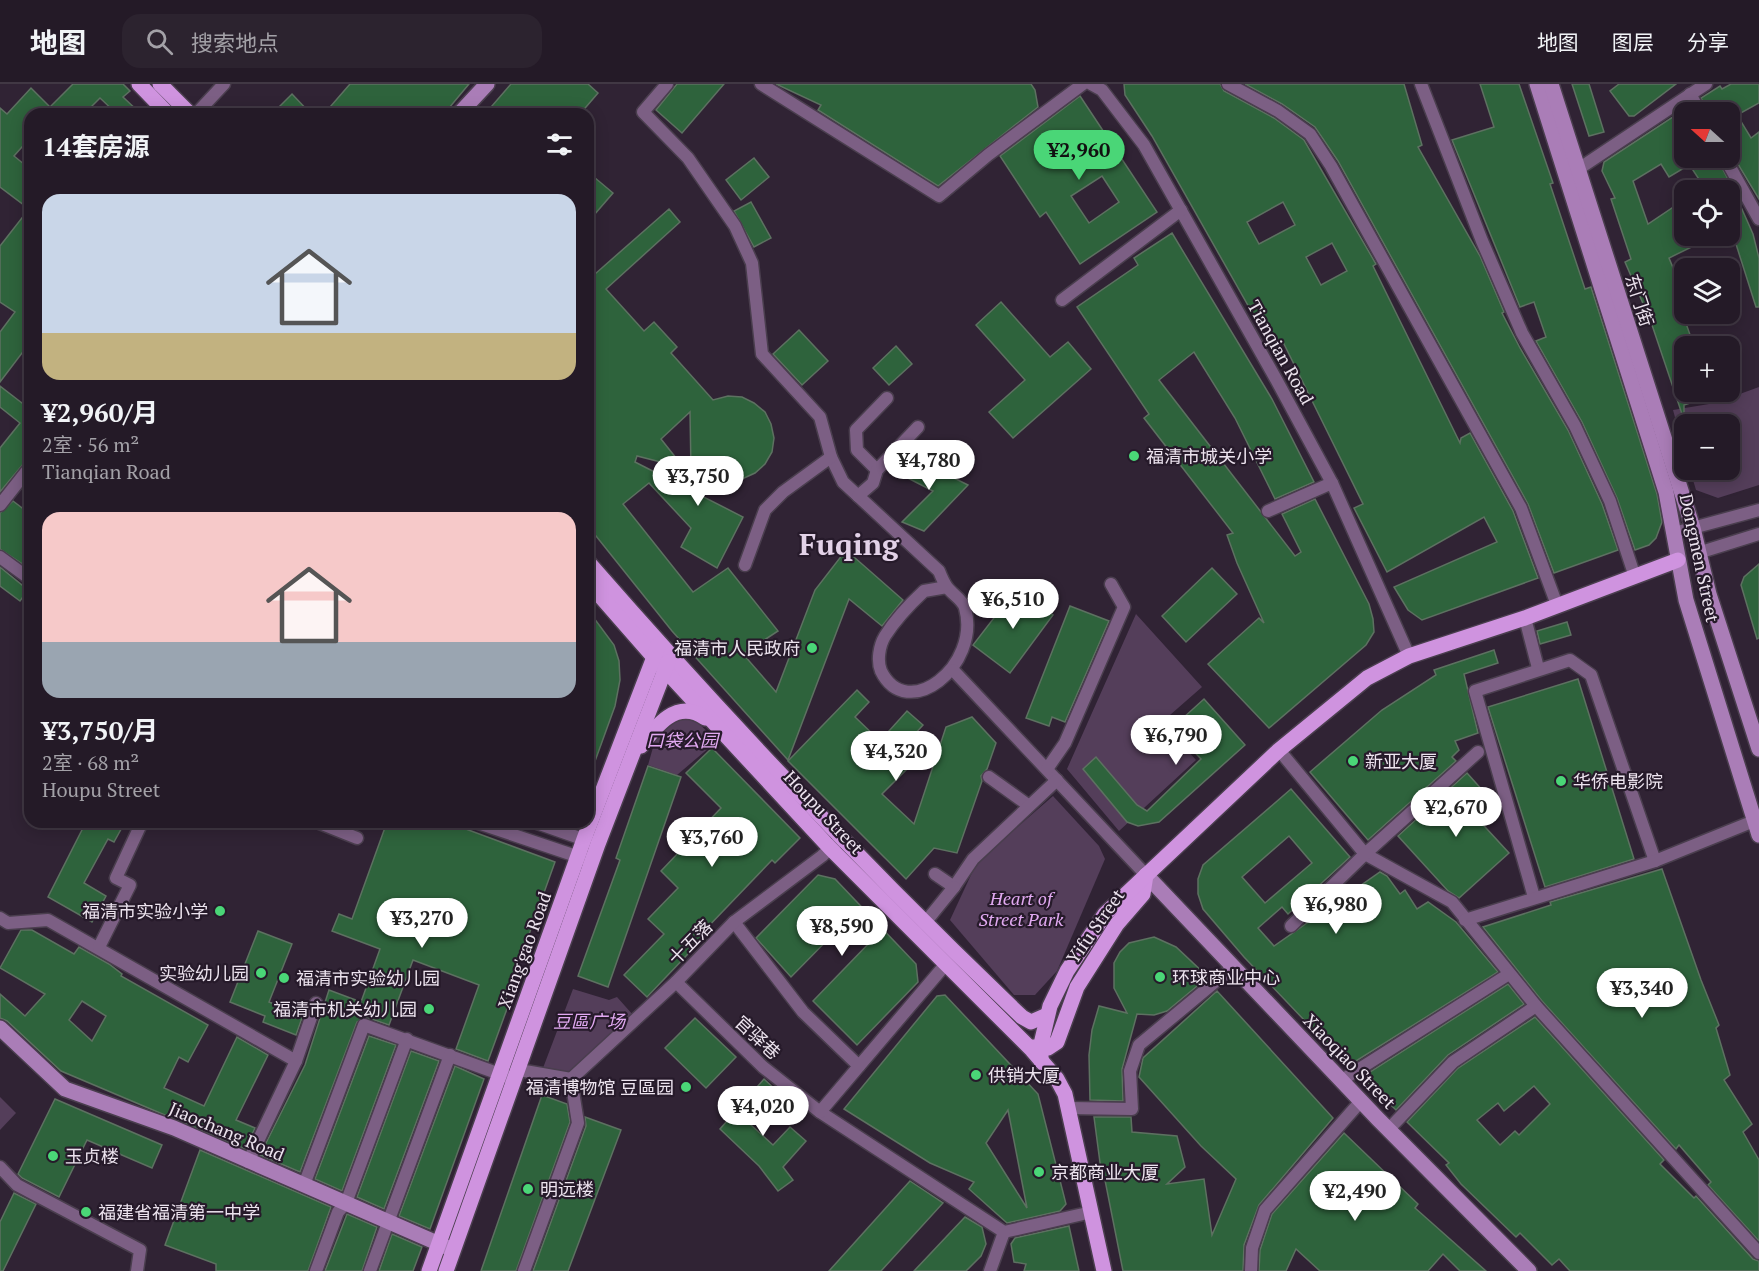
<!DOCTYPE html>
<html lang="zh">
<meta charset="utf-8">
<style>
body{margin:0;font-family:"PT Serif","Noto Sans SC",serif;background:#2c232f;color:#f1f3f6;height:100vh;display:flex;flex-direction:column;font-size:22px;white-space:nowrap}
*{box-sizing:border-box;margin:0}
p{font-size:20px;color:#a3a1a7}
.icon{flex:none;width:33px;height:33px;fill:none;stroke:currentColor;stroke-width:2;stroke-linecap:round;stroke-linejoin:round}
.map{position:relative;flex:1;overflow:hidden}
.details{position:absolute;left:24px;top:24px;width:570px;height:720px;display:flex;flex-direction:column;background:#241a27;border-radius:18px;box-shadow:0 3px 15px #0003,0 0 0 2px #413844}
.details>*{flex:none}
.needle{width:39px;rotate:291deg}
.buttons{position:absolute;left:1674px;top:18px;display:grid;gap:12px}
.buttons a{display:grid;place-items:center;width:66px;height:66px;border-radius:12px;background:#241a27;box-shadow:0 3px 15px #0003,0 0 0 2px #413844;font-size:30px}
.price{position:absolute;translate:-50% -51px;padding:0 14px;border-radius:21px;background:#fff;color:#222;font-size:20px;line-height:39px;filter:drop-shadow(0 2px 3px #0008)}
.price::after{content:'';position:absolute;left:50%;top:36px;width:18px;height:14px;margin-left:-9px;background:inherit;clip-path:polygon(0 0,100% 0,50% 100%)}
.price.on{background:#4ad677;color:#111}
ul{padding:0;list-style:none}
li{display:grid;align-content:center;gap:12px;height:318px;padding:0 18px}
li span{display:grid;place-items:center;height:186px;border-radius:18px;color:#555}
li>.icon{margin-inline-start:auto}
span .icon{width:108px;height:108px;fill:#fffc;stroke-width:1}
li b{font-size:26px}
h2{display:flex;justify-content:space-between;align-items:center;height:72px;padding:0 18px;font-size:26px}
header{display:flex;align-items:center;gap:36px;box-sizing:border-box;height:84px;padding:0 30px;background:#241a27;border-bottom:2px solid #413844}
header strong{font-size:28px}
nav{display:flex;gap:33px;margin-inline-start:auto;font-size:21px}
.search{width:420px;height:54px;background:#2c232f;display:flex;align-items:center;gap:15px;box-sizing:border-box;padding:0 21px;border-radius:18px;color:#a3a1a7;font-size:22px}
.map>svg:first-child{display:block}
</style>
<header>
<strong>地图</strong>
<div class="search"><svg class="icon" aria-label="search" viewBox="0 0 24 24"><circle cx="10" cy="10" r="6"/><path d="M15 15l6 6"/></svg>搜索地点</div>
<nav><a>地图</a><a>图层</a><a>分享</a></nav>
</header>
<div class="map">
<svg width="1759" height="1187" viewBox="0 0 1759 1187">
<rect width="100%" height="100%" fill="#302334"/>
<g fill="#543e5a">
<polygon points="1759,303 1759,401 1718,414 1696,406 1690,386 1730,386 1730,340 1684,340 1684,366 1673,326 1715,319"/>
<polygon points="1136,530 1202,603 1162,638 1196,676 1119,747 1067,685"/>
<polygon points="670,632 692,633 717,657 677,691 648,681 656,653"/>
<polygon points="1053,712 1099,762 1105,775 1057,887 1035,911 1014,911 950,836 977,778"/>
<polygon points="573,905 609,916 617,913 633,931 568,990 543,984"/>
<polygon points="0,1013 16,1029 0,1046"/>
</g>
<g fill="#2e633c" stroke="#5d7161" stroke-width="1.5" fill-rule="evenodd">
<polygon points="73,0 123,0 130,7 123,13 141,30 117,30 100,14 84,30 30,30 30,54 14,72 30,85 30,275 22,269 0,298 0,248 15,228 0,218 0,162 29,125 0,103 0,24 7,30 31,4 50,23"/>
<polygon points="350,0 469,0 444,30 324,30"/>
<polygon points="511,0 588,0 598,9 580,30 485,30"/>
<polygon points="677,0 724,0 682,49 656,26"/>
<polygon points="776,0 1031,0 1035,6 1038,23 938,102 818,26 821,21"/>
<path d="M1124,0H1220L1224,7L1274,34L1304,56L1376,180L1373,182L1460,359L1461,354L1470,349L1513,427L1538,494L1422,536L1408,526L1394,503L1497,458L1484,433L1387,488L1354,424L1363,420L1282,256L1271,262L1152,52L1125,11ZM1283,118L1295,141L1259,160L1247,138ZM1332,159L1347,187L1321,201L1306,173Z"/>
<polygon points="1245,0 1404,0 1422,61 1418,63 1480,172 1504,228 1502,229 1520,264 1568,346 1602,420 1618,466 1554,489 1528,420 1338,77 1315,43 1282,20"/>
<polygon points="1480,0 1519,0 1553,99 1550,100 1585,205 1591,203 1657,410 1662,438 1656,454 1649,461 1635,466 1617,414 1582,338 1536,257 1546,253 1534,218 1520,223 1452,56 1494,43"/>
<polygon points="1572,0 1589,0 1604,48 1589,52"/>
<polygon points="1619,0 1676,0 1634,32 1629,32 1610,7"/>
<polygon points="1731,0 1759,0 1759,19 1737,31 1751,54 1759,48 1759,115 1730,67 1730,28 1708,28 1701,14 1720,2 1722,5"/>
<polygon points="292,10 311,30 272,30"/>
<path d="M1080,12L1157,128L1080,180L1046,128L1040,133L1000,72ZM1102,92L1119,118L1089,139L1071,112Z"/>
<polygon points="1688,23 1691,28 1684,28 1684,84 1669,93 1661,80 1633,97 1648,140 1684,116 1684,152 1714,152 1669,174 1684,210 1683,231 1694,262 1684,262 1684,308 1717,310 1684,321 1684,330 1682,330 1651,238 1625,178 1631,175 1611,115 1615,114 1602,87 1604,78"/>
<polygon points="754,74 769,93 741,116 726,96"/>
<polygon points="1685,74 1717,74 1733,105 1753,150 1759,174 1759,223 1756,223 1735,157 1730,160 1730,106 1706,106"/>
<polygon points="588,88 613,109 588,138"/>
<polygon points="751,118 771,154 754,163 734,127"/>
<polygon points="669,125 680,138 606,205 644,247 654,238 677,263 671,269 713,316 728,312 742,313 754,319 765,328 771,340 774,354 772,368 765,380 755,389 742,395 728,396 691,386 690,328 661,355 684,384 637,372 635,378 743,433 717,484 681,463 691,444 649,399 623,420 693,508 728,484 778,547 743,570 776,608 815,506 846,466 903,516 882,542 849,515 788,676 672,547 588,442 588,183 595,190"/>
<polygon points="1172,149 1272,315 1314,398 1275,415 1235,334 1194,268 1159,296 1295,472 1301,468 1282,430 1315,415 1369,520 1373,535 1374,548 1366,561 1269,644 1208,580 1259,534 1264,539 1237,479 1227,451 1233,449 1144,334 1149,330 1077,223 1138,181 1134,174"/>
<polygon points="1001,218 1050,273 1068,258 1091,285 1013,354 989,328 1025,296 976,241"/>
<polygon points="799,246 828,277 802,301 773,270"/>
<polygon points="896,262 912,280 889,301 873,284"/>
<polygon points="0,302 22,319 30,309 30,372 0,408 0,364 20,339 0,323"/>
<polygon points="904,369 968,401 924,447 902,438 933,407 894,387"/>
<polygon points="13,417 30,430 30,485 0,465 0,429"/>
<polygon points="1759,480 1759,554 1757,555 1741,501 1744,493"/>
<polygon points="0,483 28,506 20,517 0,502"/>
<polygon points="1212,484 1237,510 1186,558 1162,532"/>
<polygon points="1017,504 1053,531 1010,589 973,561"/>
<polygon points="1070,522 1109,537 1065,638 1052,633 1049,642 1026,634"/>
<polygon points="588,526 614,561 619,577 620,596 615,622 590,691 588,618 592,598 588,579"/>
<polygon points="1567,538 1571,551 1540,560 1537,547"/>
<polygon points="1494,566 1498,579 1464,590 1478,649 1455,657 1459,666 1452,673 1456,677 1368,756 1310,688 1382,626 1436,591 1434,586"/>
<polygon points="1578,595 1634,775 1545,803 1488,623"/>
<polygon points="857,606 869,618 855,633 880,657 907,627 923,641 896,671 909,683 882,710 914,740 946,643 972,633 996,659 987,685 981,692 982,697 957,769 934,764 906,795 788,677"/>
<polygon points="1204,615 1245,661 1159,738 1138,742 1127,738 1083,685 1096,673 1137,721 1147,727 1201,675 1172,644"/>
<polygon points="712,664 800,754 775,779 772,776 703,848 706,851 647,913 624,891 664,850 648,835 678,804 661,787 721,724 686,689"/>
<polygon points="648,682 681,693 608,903 578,892 620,776 616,774"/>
<polygon points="1467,689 1492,717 1475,732 1509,769 1459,814 1448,807 1398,752"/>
<path d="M1291,705L1350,773L1288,830L1282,823L1258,844L1274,862L1380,788L1387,792L1400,810L1405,806L1417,825L1428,818L1456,838L1498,888L1348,982L1244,873L1203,825L1198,810V795L1203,781ZM1289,752L1312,779L1265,819L1242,793Z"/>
<polygon points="86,738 125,738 114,758 108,755 84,799 106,812 92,838 48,813"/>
<polygon points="387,738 447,738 555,778 504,920 508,922 488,977 456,965 479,901 413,876 389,941 366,933 357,938 300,1088 260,1071 305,981 329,906 361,918 380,865 332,847 339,830 352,835"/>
<polygon points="1662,785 1701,896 1719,941 1716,944 1730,991 1724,996 1752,1040 1743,1048 1759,1076 1759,1157 1708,1101 1711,1098 1679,1061 1676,1065 1542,917 1483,843 1551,821 1550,818"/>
<polygon points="818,791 835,795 916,880 918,898 857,961 813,917 874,854 851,832 791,893 756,854"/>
<path d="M21,846H32L74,870L79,863L109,880L122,890L121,892L208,941L188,978L179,973L164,1004L204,1022L237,953L268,971L236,1036L255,1044L245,1065L61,987L7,937L0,934V910L25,932L45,910L0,884ZM82,917L106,932L92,957L69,936Z"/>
<polygon points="258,847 292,860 269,918 303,931 296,951 263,938 265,932 230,918"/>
<polygon points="1154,853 1176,863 1208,893 1167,927 1154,931 1137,930 1122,985 1123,1017 1090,1016 1089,971 1092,946 1099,922 1127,929 1114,904 1114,879 1120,868 1129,859"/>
<polygon points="1508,900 1524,920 1448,971 1396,1026 1362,993"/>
<polygon points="1217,907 1333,1034 1259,1121 1244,1161 1243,1187 1123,1187 1103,1086 1101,1086 1094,1033 1131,1033 1132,1048 1177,1052 1185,1083 1167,1100 1204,1095 1212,1151 1236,1095 1201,1062 1139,993 1143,974"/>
<path d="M945,911L1038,1010L1066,1120L1060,1127L1007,1139L969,1105L974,1098L930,1079L844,1025L937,912ZM1008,1026L1027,1124L986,1059Z"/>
<path d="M1535,933L1664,1076L1660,1080L1694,1114L1696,1112L1753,1175L1759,1177V1187H1570L1559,1175L1552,1181L1520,1149L1516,1153L1461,1100L1446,1081L1449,1079L1407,1038L1458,984ZM1534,1002L1550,1020L1519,1051L1515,1047L1500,1061L1477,1036L1498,1019L1504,1027Z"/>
<polygon points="695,934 736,973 706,1004 665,964"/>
<polygon points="369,952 396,961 342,1107 315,1095"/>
<polygon points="411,967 439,977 384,1125 357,1113"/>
<polygon points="455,982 484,995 430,1145 399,1132"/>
<polygon points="764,995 780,1010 751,1041 773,1061 790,1043 806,1057 783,1083 793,1096 778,1107 759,1082 720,1045"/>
<polygon points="542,1011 567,1020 570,1038 516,1187 481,1187"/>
<polygon points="55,1015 162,1061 152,1084 87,1056 59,1113 22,1094 18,1090"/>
<polygon points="585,1033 621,1046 568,1187 533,1187 586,1042"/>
<polygon points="1344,1049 1418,1120 1415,1124 1486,1187 1460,1187 1443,1170 1428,1187 1320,1187 1296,1165 1286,1187 1259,1187 1260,1166 1272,1130"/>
<polygon points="200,1066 331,1123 308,1187 216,1187 216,1180 165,1161"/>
<polygon points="910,1097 943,1119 881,1187 829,1187"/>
<polygon points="14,1109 36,1120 3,1187 0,1187 0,1138"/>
<polygon points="347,1130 377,1143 362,1187 325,1187"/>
<polygon points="965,1133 982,1143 986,1160 981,1172 966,1187 914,1187"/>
<polygon points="1069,1142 1079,1187 1024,1187 1026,1180 1014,1178 1011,1160 1015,1154"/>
<polygon points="392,1150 422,1163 413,1187 379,1187"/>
</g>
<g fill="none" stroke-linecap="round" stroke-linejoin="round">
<defs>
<g id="street">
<path d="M667,0L643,28L688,74L735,142L752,179L762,270L820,333L831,373L843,398L939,487C941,492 944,499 947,503C952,510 963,516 965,524C981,582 907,640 881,587C877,577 879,562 885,552C895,536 910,520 924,507L947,503"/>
<polyline points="761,0 939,112 988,71 1083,0"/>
<polyline points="1091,0 1102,6 1144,61 1277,297 1332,399 1409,572"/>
<polyline points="1228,0 1278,27 1310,50 1331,82 1521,424 1557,521"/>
<polyline points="1421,0 1482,157 1522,249 1575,342 1610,417 1635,493"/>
<polyline points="1690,10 1700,28"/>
<polyline points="196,30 224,0"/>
<polyline points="1725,74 1759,135"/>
<polyline points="1571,90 1706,0"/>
<polyline points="1062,216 1181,126"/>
<polyline points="877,386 857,366 856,346 887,314"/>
<polyline points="858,412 873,399 877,386 918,343"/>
<polyline points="0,421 30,383"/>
<polyline points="1268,427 1332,399"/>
<polyline points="1674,449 1759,426"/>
<polyline points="1698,469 1759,450"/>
<polyline points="0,473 30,495"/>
<polyline points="745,481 765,426 783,408 831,373"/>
<polyline points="1525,534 1538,584"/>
<polyline points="953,586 1146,791"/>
<polyline points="1279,666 1365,770 1452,818 1536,922 1759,1169"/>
<polyline points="1047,685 1065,659 1124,523 1111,500"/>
<polyline points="989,693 1028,721"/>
<polyline points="317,738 357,754"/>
<polyline points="475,738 585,775"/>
<polyline points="534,738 591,758"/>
<polyline points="935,790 954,803 973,775 1057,696"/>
<polyline points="1534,813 1475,607 1570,576 1591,591 1655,777"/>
<polyline points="0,834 8,839 48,836 296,977"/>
<polyline points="1465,836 1655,777 1754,737"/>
<polyline points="734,838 803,928 859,982"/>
<polyline points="924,840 954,803"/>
<polyline points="1291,842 1365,770 1478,668"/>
<polyline points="99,863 130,801 116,794 142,738"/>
<polyline points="676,898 763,983 820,1028 1004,1148 1092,1128"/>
<polyline points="519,986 571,995"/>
<polyline points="571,995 676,898 734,838 822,772 836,759"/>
<polyline points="1342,996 1509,890"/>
<polyline points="1069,1024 1132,1025 1130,987 1139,961 1233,883"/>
<polyline points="820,1028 945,881"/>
<polyline points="1388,1046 1453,978 1536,922"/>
<polyline points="248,1078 296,977 316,919"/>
<polyline points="0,1083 17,1101 140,1166 137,1187"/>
<polyline points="304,1101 364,941 508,993"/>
<polyline points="316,1187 338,1128 346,1119 407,955"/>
<polyline points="370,1187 450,971"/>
<polyline points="524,1187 578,1039 571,995"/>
<polyline points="990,1187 1004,1148"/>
<polyline points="1251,1187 1252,1164 1265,1126 1361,1017"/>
</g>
<g id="secondary">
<polyline points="1537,0 1666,408 1686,516 1759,751"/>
<polyline points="1551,0 1693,444 1709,510 1759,665"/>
<polyline points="459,30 487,0"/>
<polyline points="1146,791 1378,1035 1529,1187"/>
<polyline points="0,944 65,1005 174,1044 451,1165"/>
</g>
<g id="primary">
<polyline points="139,0 168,30"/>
<polyline points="160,0 190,30"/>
<path d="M588,478C726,636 870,788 1022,933L1031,938L1047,931"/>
<polyline points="588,498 665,586 830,764 1032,966 1057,995 1065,1010 1104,1187"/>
<path d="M641,662C656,642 677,614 705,634"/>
<polyline points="1033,963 1048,964 1057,958 1077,903 1117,840 1143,810 1146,791"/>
<polyline points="1041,977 1041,960 1050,922 1067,887 1105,830 1279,666 1367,594 1409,572 1525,534 1678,476"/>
<polyline points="429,1187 584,755 659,560"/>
<polyline points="446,1187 598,760 668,578"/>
</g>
</defs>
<use href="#street" stroke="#4a3e4e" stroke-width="15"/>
<use href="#secondary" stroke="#4a3e4e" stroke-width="18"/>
<use href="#primary" stroke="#4a3e4e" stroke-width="18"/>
<use href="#street" stroke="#7c5f84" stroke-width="12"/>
<use href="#secondary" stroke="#aa7db7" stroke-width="15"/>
<use href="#primary" stroke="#cf93df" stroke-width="15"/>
</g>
<g fill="#4ad677" stroke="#261a2a" stroke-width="2">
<circle cx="1134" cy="372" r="6"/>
<circle cx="812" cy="564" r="6"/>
<circle cx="1353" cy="677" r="6"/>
<circle cx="1561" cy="697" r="6"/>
<circle cx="220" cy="827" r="6"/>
<circle cx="261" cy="889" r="6"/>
<circle cx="1160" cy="893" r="6"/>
<circle cx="284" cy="894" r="6"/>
<circle cx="429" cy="925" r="6"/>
<circle cx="976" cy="991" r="6"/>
<circle cx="686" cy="1003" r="6"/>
<circle cx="53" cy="1072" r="6"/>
<circle cx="1039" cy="1088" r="6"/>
<circle cx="528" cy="1105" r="6"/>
<circle cx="86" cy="1128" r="6"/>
</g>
<g text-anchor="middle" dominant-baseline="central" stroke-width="4.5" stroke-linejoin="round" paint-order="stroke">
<g font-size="18" fill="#ece3ee" stroke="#261a2a">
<text transform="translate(1640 216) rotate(72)">东门街</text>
<text transform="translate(1281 268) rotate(61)">Tianqian Road</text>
<text transform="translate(1700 474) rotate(78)">Dongmen Street</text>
<text transform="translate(824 728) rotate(47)">Houpu Street</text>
<text transform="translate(1095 842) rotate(-55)">Yifu Street</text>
<text transform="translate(690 858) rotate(-46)">十五落</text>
<text transform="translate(524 866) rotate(-70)">Xiang'gao Road</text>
<text transform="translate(758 953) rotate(43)">官驿巷</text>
<text transform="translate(1350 977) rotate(46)">Xiaoqiao Street</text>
<text transform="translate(227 1047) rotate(23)">Jiaochang Road</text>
</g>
<g font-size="18" fill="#ece3ee" stroke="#261a2a" text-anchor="start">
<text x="1146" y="372">福清市城关小学</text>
<text x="800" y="564" text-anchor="end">福清市人民政府</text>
<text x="1365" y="677">新亚大厦</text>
<text x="1573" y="697">华侨电影院</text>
<text x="208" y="827" text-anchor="end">福清市实验小学</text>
<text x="249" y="889" text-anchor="end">实验幼儿园</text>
<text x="1172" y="893">环球商业中心</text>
<text x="296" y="894">福清市实验幼儿园</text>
<text x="417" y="925" text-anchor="end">福清市机关幼儿园</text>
<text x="988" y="991">供销大厦</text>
<text x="674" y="1003" text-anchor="end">福清博物馆 豆區园</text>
<text x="65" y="1072">玉贞楼</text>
<text x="1051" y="1088">京都商业大厦</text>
<text x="540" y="1105">明远楼</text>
<text x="98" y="1128">福建省福清第一中学</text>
</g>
<g font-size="18" font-style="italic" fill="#e1a9f1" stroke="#261a2a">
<text x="682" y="656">口袋公园</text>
<text x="1021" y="814">Heart of<tspan x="1021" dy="21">Street Park</tspan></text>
<text x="589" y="937">豆區广场</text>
</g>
<g font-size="30" font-weight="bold" fill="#e3d2e8" stroke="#261a2a">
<text x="849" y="460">Fuqing</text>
</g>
</g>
</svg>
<div class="buttons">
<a><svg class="needle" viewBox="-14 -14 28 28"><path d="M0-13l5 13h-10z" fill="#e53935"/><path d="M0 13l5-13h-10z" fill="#a3a1a7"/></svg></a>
<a><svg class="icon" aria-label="locate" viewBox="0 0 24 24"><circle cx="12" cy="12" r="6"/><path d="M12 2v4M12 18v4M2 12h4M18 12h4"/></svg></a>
<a><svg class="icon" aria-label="layers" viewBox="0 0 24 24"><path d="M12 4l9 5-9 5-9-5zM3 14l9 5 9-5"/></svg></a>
<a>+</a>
<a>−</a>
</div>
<b class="price on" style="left:1079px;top:97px">¥2,960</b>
<b class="price" style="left:929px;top:407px">¥4,780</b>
<b class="price" style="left:698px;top:423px">¥3,750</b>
<b class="price" style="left:1013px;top:546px">¥6,510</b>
<b class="price" style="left:1176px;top:682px">¥6,790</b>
<b class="price" style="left:896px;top:698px">¥4,320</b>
<b class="price" style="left:1456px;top:754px">¥2,670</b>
<b class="price" style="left:712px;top:784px">¥3,760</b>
<b class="price" style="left:1336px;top:851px">¥6,980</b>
<b class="price" style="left:422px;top:865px">¥3,270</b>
<b class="price" style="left:842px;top:873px">¥8,590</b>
<b class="price" style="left:1642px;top:935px">¥3,340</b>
<b class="price" style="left:763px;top:1053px">¥4,020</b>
<b class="price" style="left:1355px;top:1138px">¥2,490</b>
<section class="details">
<h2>14套房源<svg class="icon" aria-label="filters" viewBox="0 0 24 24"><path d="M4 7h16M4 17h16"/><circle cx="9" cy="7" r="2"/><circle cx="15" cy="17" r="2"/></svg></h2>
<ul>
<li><span style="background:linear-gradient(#c9d6e8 75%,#c2b280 0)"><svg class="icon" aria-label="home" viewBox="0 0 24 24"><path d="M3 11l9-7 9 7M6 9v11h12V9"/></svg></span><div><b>¥2,960/月</b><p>2室 · 56 m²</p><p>Tianqian Road</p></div></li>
<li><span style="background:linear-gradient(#f6c9c9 70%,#9aa5b1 0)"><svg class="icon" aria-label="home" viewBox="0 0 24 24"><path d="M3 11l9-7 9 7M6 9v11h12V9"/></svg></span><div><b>¥3,750/月</b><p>2室 · 68 m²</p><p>Houpu Street</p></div></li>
</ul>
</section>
</div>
